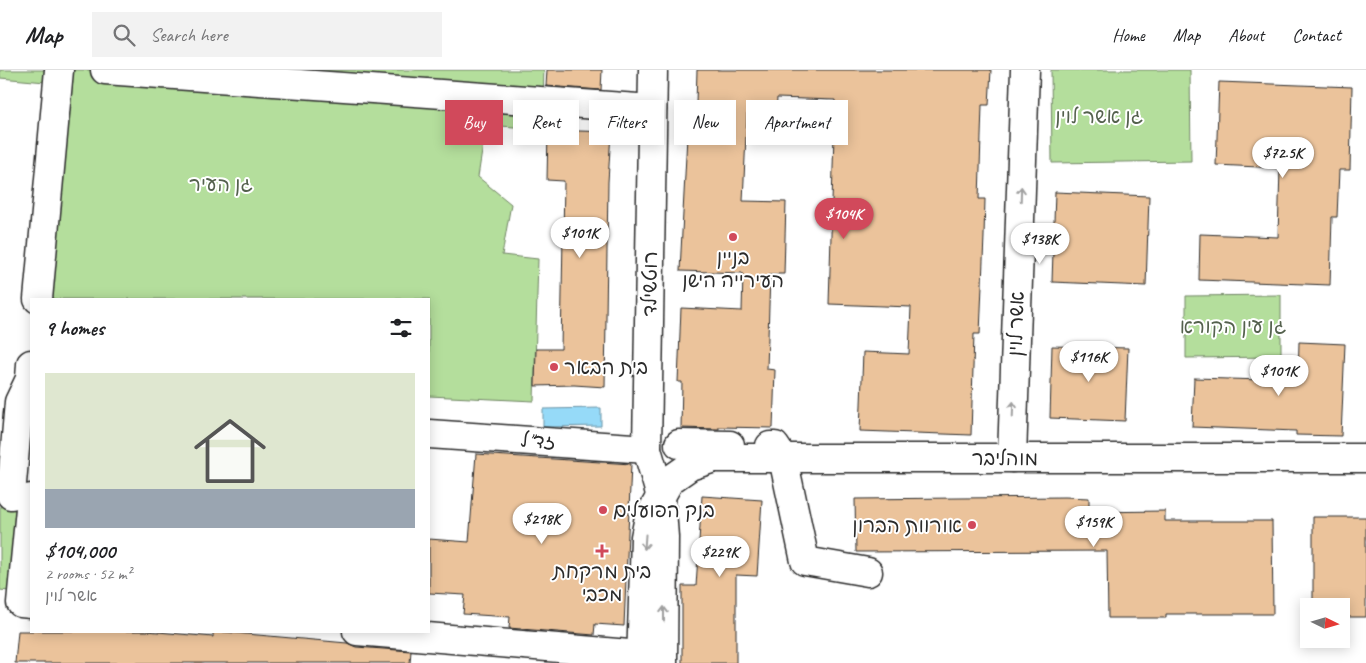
<!DOCTYPE html>
<meta charset="utf-8">
<style>
body{margin:0;font-family:Caveat,"Playpen Sans Hebrew",sans-serif;background:#f2f2f2;color:#202124;height:100vh;display:flex;flex-direction:column;font-size:19px;white-space:nowrap}
*{box-sizing:border-box;margin:0}
p{font-size:16px;color:#757577}
.icon{flex:none;width:28px;height:28px;fill:none;stroke:currentColor;stroke-width:2;stroke-linecap:round;stroke-linejoin:round}
.map{position:relative;flex:1;overflow:hidden}
.sheet{position:absolute;left:30px;top:228px;width:400px;height:335px;display:flex;flex-direction:column;background:#fff;border-radius:0px;box-shadow:0 2px 12px #0003}
.sheet>*{flex:none}
.guide{position:absolute;left:445px;top:30px;width:475px;height:45px;display:flex;gap:10px}
.needle{width:32px;rotate:95deg}
.buttons{position:absolute;left:1300px;top:528px;display:grid;gap:10px}
.buttons a{display:grid;place-items:center;width:50px;height:50px;border-radius:0px;background:#fff;box-shadow:0 2px 12px #0003;font-size:25px}
.price{position:absolute;translate:-50% -42px;padding:0 11px;border-radius:18px;background:#fff;color:#222;font-size:16px;line-height:32px;filter:drop-shadow(0 1px 2px #0008)}
.price::after{content:'';position:absolute;left:50%;top:30px;width:15px;height:11px;margin-left:-8px;background:inherit;clip-path:polygon(0 0,100% 0,50% 100%)}
.price.current{background:#d1495b;color:#fff}
ul{padding:0;list-style:none}
li{display:grid;align-content:center;gap:10px;height:265px;padding:0 15px}
li span{display:grid;place-items:center;height:155px;border-radius:0px;color:#555}
li>.icon{margin-inline-start:auto}
span .icon{width:90px;height:90px;fill:#fffc;stroke-width:1}
li b{font-size:21px}
h2{display:flex;justify-content:space-between;align-items:center;height:60px;padding:0 15px;font-size:21px}
.tag{padding:0 18px;border-radius:0px;background:#fff;box-shadow:0 2px 12px #0003;font-size:18px;line-height:45px}
.tag.current{background:#d1495b;color:#fff}
header{display:flex;align-items:center;gap:30px;box-sizing:border-box;height:70px;padding:0 25px;background:#fff;border-bottom:1px solid #e0e0e0}
header strong{font-size:24px}
nav{display:flex;gap:28px;margin-inline-start:auto;font-size:18px}
.search{width:350px;height:45px;background:#f2f2f2;display:flex;align-items:center;gap:12px;box-sizing:border-box;padding:0 18px;border-radius:0px;color:#757577;font-size:19px}
.map>svg:first-child{display:block}
</style>
<header>
<strong>Map</strong>
<div class="search"><svg class="icon" aria-label="search" viewBox="0 0 24 24"><circle cx="10" cy="10" r="6"/><path d="M15 15l6 6"/></svg>Search here</div>
<nav><a>Home</a><a>Map</a><a>About</a><a>Contact</a></nav>
</header>
<div class="map">
<svg width="1366" height="593" viewBox="0 0 1366 593">
<rect width="100%" height="100%" fill="#fff"/>
<filter id="ink" filterUnits="userSpaceOnUse"><feTurbulence type="fractalNoise" baseFrequency=".02" numOctaves="2"/><feDisplacementMap in="SourceGraphic" scale="10" xChannelSelector="R" yChannelSelector="G"/><feConvolveMatrix kernelMatrix="1 2 1 2 8 2 1 2 1" color-interpolation-filters="sRGB"/></filter>
<g filter="url(#ink)">
<g fill="#b4de9c" stroke="#708464">
<polygon points="0,0 544,0 542,59 486,55 478,107 511,134 502,185 538,189 534,331 429,326 429,229 37,229 57,13 0,8"/>
<polygon points="1051,0 1190,0 1191,91 1052,93"/>
<polygon points="1281,225 1281,287 1186,288 1186,226"/>
<polygon points="0,384 23,386 9,521 0,520"/>
</g>
<polygon fill="#96daf8" stroke="#6b94a6" points="601,338 601,356 543,357 543,339"/>
<g fill="#ebc39b" stroke="#2b2b2b">
<polygon points="547,0 602,0 601,20 546,16"/>
<polygon points="697,0 991,0 989,35 982,35 979,129 985,129 984,166 980,264 974,264 971,365 860,361 863,282 909,284 911,237 829,234 835,30 777,28 776,45 747,44 743,131 786,132 784,204 770,204 767,299 775,300 773,358 719,357 719,359 681,358 682,312 678,312 681,238 742,241 743,203 680,201 687,66 695,66"/>
<polygon points="1219,12 1352,17 1350,100 1339,100 1337,147 1332,147 1330,215 1199,210 1200,164 1278,167 1280,98 1216,95"/>
<polygon points="548,60 611,62 608,112 605,317 574,315 535,316 536,279 561,279 564,111 547,110"/>
<polygon points="1055,122 1149,126 1146,216 1052,212"/>
<polygon points="1299,272 1345,274 1341,366 1296,365 1296,361 1192,357 1194,308 1298,311"/>
<polygon points="1052,276 1128,278 1125,351 1050,348"/>
<polygon points="476,384 631,394 624,556 595,554 594,565 509,558 510,547 463,544 465,525 429,523 429,469 469,472"/>
<polygon points="702,426 762,430 757,506 736,505 736,593 682,593 682,516 696,516"/>
<polygon points="1065,427 1089,428 1089,442 1165,441 1165,451 1272,451 1273,544 1166,544 1166,548 1108,548 1107,481 856,482 855,429"/>
<polygon points="1313,447 1366,447 1366,547 1341,547 1341,536 1313,536"/>
<polygon points="18,561 147,561 213,567 213,561 347,573 356,577 411,581 410,593 15,593"/>
</g>
<g fill="none" stroke-linecap="round" stroke-linejoin="round">
<defs>
<g id="minor">
<polyline points="105,0 652,39"/>
<polyline points="653,0 647,379 661,427 664,467 663,593"/>
<polyline points="38,229 59,0"/>
<polyline points="429,364 647,379"/>
<polyline points="679,374 730,375"/>
<polyline points="770,376 775,376 783,388 805,491 868,502"/>
<polyline points="1012,388 1025,0"/>
<polyline points="11,425 19,332 30,309 31,294"/>
<polyline points="31,428 21,533 31,534"/>
<polyline points="357,561 641,585"/>
<polyline points="641,593 645,467 649,447 670,410 690,396 714,388 1366,388"/>
</g>
</defs>
<use href="#minor" stroke="#2b2b2b" stroke-width="31"/>
<use href="#minor" stroke="#fff" stroke-width="28"/>
</g>
<defs><path id="oneway-shaft" d="M-6 0H5M1.5-3L5.5 0L1.5 3" fill="none" stroke-width="1.6" stroke-linecap="round" stroke-linejoin="round" transform="scale(1.25)"/></defs>
<g stroke="#a0a0a0">
<use href="#oneway-shaft" transform="translate(1021 124) rotate(-88)"/>
<use href="#oneway-shaft" transform="translate(1013 339) rotate(-88)"/>
<use href="#oneway-shaft" transform="translate(645 472) rotate(94)"/>
<use href="#oneway-shaft" transform="translate(664 544) rotate(-90)"/>
</g>
</g>
<g fill="#d1495b" stroke="#fff" stroke-width="2">
<circle cx="733" cy="167" r="5"/>
<circle cx="554" cy="297" r="5"/>
<circle cx="603" cy="440" r="5"/>
<circle cx="972" cy="455" r="5"/>
<path d="M599.5 473.5h5v5h5v5h-5v5h-5v-5h-5v-5h5z"/>
</g>
<g text-anchor="middle" dominant-baseline="central" stroke-width="4" stroke-linejoin="round" paint-order="stroke">
<g font-size="20" fill="#54614d" stroke="#fff">
<text x="1099" y="46">גן אשר לוין</text>
<text x="221" y="114">גן העיר</text>
<text x="1233" y="256">גן עין הקורא</text>
</g>
<g font-size="20" fill="#2b2b2b" stroke="#fff">
<text x="733" y="187">בניין<tspan x="733" dy="23">העירייה הישן</tspan></text>
<text x="564" y="297" text-anchor="start">בית הבאר</text>
<text x="613" y="440" text-anchor="start">בנק הפועלים</text>
<text x="962" y="455" text-anchor="end">אורוות הברון</text>
<text x="602" y="501">בית מרקחת<tspan x="602" dy="23">מכבי</tspan></text>
</g>
<g font-size="20" fill="#2b2b2b" stroke="#fff">
<text transform="translate(650 214) rotate(-89)">רוטשילד</text>
<text transform="translate(1016 254) rotate(-88)">אשר לוין</text>
<text transform="translate(538 371) rotate(4)">זד"ל</text>
<text x="1005" y="388">מוהליבר</text>
</g>
</g>
</svg>
<div class="buttons">
<a><svg class="needle" viewBox="-14 -14 28 28"><path d="M0-13l5 13h-10z" fill="#e53935"/><path d="M0 13l5-13h-10z" fill="#757577"/></svg></a>
</div>
<b class="price" style="left:1283px;top:109px">$72.5K</b>
<b class="price current" style="left:844px;top:170px">$104K</b>
<b class="price" style="left:580px;top:189px">$101K</b>
<b class="price" style="left:1040px;top:195px">$138K</b>
<b class="price" style="left:1089px;top:313px">$116K</b>
<b class="price" style="left:1279px;top:327px">$101K</b>
<b class="price" style="left:542px;top:475px">$218K</b>
<b class="price" style="left:1094px;top:478px">$159K</b>
<b class="price" style="left:720px;top:508px">$229K</b>
<div class="guide">
<a class="tag current">Buy</a>
<a class="tag">Rent</a>
<a class="tag">Filters</a>
<a class="tag">New</a>
<a class="tag">Apartment</a>
</div>
<section class="sheet">
<h2>9 homes<svg class="icon" aria-label="filters" viewBox="0 0 24 24"><path d="M4 7h16M4 17h16"/><circle cx="9" cy="7" r="2"/><circle cx="15" cy="17" r="2"/></svg></h2>
<ul>
<li><span style="background:linear-gradient(#dfe7d0 75%,#9aa5b1 0)"><svg class="icon" aria-label="home" viewBox="0 0 24 24"><path d="M3 11l9-7 9 7M6 9v11h12V9"/></svg></span><div><b>$104,000</b><p>2 rooms · 52 m²</p><p>אשר לוין</p></div></li>
</ul>
</section>
</div>
